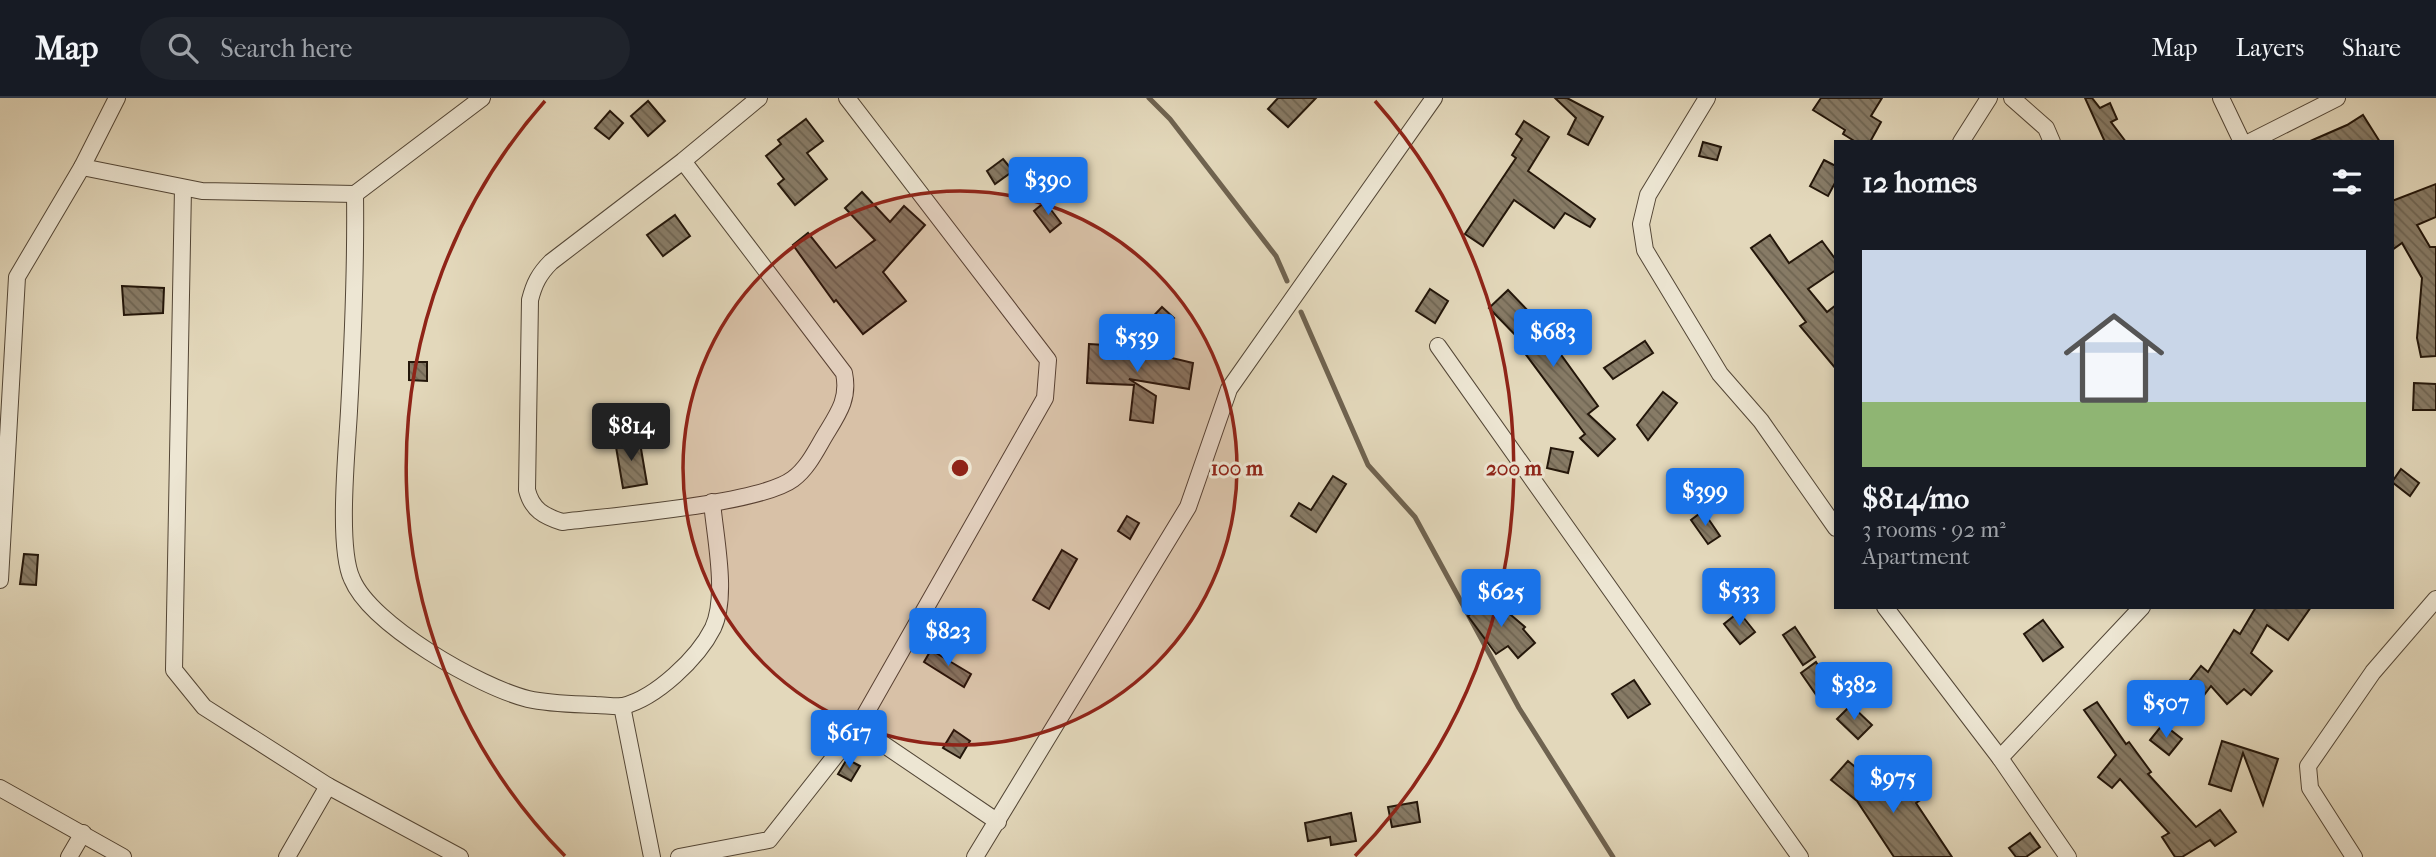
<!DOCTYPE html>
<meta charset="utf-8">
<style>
body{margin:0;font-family:"IM FELL French Canon",serif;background:#20242c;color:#f1f3f6;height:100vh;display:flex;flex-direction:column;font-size:26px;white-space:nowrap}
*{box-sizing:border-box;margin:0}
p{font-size:23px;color:#9ea1a6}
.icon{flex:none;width:38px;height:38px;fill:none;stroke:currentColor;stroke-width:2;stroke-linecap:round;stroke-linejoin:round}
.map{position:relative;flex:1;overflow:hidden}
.details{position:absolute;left:1834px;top:42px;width:560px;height:469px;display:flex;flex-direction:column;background:#171b24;border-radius:0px;box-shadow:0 4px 10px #0003}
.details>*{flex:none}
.price{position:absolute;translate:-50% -60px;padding:0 16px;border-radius:7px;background:#1a73e8;color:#fff;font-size:23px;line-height:46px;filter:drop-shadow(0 2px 4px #0008)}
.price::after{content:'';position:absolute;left:50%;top:42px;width:21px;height:16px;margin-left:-10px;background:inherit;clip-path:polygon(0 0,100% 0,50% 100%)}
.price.current{background:#222;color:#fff}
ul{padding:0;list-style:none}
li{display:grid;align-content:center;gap:14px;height:371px;padding:0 28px}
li+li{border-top:2px solid #363941}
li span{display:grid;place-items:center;height:217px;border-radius:0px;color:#555}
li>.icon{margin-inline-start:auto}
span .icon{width:126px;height:126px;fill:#fffc;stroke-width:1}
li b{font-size:30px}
h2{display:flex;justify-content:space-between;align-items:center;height:84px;padding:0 28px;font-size:30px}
header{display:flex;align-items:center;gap:42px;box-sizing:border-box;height:98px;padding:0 35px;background:#171b24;border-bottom:2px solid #363941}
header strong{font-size:33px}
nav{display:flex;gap:38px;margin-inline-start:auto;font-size:24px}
.search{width:490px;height:63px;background:#20242c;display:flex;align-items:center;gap:18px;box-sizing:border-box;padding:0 24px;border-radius:38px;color:#9ea1a6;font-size:26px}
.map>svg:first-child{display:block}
</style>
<header>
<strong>Map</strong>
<div class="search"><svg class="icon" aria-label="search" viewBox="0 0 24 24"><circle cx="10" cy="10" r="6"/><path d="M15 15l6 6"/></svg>Search here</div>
<nav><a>Map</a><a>Layers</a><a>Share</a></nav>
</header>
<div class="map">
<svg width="2436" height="759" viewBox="0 0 2436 759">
<defs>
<pattern id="building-back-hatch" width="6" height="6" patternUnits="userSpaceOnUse" patternTransform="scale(1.75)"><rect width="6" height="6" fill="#877b66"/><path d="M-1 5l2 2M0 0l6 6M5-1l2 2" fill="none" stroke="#6e6452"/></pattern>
</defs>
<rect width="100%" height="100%" fill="#e3d8bb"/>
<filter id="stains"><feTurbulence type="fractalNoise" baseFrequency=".00286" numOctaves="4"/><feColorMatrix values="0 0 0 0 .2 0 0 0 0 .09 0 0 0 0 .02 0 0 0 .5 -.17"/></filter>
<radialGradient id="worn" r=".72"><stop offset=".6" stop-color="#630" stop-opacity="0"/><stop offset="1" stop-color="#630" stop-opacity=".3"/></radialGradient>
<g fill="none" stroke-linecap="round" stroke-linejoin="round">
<g stroke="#6f6350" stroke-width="5">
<polyline points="1149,0 1170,21 1276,158 1287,183"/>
<polyline points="1301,214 1368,367 1415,419 1519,610 1613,759"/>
</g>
</g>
<g fill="url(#building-back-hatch)" stroke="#23160a" stroke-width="2">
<polygon points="1278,0 1316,0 1288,29 1268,11"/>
<polygon points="1555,0 1567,0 1603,19 1588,47 1568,36 1576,20"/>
<polygon points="1821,0 1882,0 1871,18 1881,24 1870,44 1856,44 1843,36 1845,32 1813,12"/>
<polygon points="2085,0 2092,0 2100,10 2110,5 2117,21 2111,24 2126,44 2105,44"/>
<polygon points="648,3 665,23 648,38 631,18"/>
<polygon points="610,13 623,25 609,41 595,30"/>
<polygon points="2363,17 2380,44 2308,44 2347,27"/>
<polygon points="806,21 823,43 807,55 827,81 795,107 778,86 784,81 766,58 781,46 778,42"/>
<polygon points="1524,23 1549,39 1528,73 1595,121 1590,129 1565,115 1554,130 1514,102 1483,148 1465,136 1516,60 1512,57 1522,41 1516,36"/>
<polygon points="1703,44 1721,49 1717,62 1699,58"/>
<polygon points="1003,61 1013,73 995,86 987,73"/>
<polygon points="1824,62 1836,68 1836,83 1828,98 1810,88"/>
<polygon points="2436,86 2436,119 2417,127 2430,149 2436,149 2436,258 2421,259 2417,240 2422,180 2402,145 2392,152 2392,103"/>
<polygon points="862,94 890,124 904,108 925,127 883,174 906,203 863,236 836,202 834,204 793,147 808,135 836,170 875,142 845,110"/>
<polygon points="1045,104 1061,125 1050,134 1034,113"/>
<polygon points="675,117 690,138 663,158 647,137"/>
<polygon points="1770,137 1789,165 1822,143 1836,162 1836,172 1808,191 1827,214 1836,207 1836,271 1800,228 1806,224 1751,150"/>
<polygon points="122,188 164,190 163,215 124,217"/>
<polygon points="1430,191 1448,203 1435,225 1416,213"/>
<polygon points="1508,192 1533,218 1598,308 1588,316 1615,341 1598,358 1580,340 1585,336 1521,250 1525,247 1489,210"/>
<polygon points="1162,209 1174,220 1156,238 1145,227"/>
<polygon points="1645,243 1653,255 1613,281 1604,270"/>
<polygon points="1089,246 1122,248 1193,265 1189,291 1129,281 1156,298 1153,325 1130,322 1134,287 1087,285"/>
<polygon points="409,264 427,264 427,283 409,282"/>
<polygon points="2414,285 2436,286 2436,312 2413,312"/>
<polygon points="1663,294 1677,305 1648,342 1637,327"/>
<polygon points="639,339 647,386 623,390 615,343"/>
<polygon points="1551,350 1573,354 1568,375 1547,370"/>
<polygon points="2401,371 2419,385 2410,398 2392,384"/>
<polygon points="1333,378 1346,386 1316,434 1291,418 1299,405 1311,412"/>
<polygon points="1703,413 1720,438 1708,446 1691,422"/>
<polygon points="1127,418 1139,425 1130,441 1118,433"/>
<polygon points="1062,452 1077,461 1049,511 1033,502"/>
<polygon points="24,456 38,457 36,487 20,486"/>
<polygon points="1491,500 1525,529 1523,531 1535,545 1518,560 1508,548 1496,556 1468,518"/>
<polygon points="2256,509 2311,509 2288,542 2267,527 2251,555 2272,573 2251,597 2244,591 2227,606 2211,588 2195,609 2179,596 2201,568 2208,574 2234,532 2240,536"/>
<polygon points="1739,514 1755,534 1740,546 1724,526"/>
<polygon points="2043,522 2063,549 2043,563 2024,536"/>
<polygon points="1795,529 1815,559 1803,567 1783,537"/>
<polygon points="931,552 971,576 964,589 924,564"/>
<polygon points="1816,564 1834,590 1819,601 1801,575"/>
<polygon points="1634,582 1650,606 1628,620 1612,596"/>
<polygon points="2097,604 2126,646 2129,644 2151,674 2148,676 2196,729 2220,712 2236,734 2215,748 2210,742 2182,759 2175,759 2162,739 2169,735 2120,681 2112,690 2098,679 2116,657 2084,612"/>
<polygon points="1851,607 1872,627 1858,641 1837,621"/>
<polygon points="2163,626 2182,641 2169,657 2150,642"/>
<polygon points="954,632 970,643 960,660 943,650"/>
<polygon points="2222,643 2278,661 2263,707 2243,655 2231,693 2209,686"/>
<polygon points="847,661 860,668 851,683 838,676"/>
<polygon points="1848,663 1885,694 1907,679 1922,701 1916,705 1952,759 1894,759 1857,703 1831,682"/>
<polygon points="1417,704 1420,724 1392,729 1388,709"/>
<polygon points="1351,715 1356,743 1331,747 1330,739 1308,743 1305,725"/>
<polygon points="2030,735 2040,749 2026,759 2016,759 2009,750"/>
</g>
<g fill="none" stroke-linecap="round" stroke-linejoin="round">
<defs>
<g id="minor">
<polyline points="1707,0 1648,97 1641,126 1645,152 1720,276 1761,323 1836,430"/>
<polyline points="2012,0 2046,30 2052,44"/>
<polyline points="2221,0 2242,44"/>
<polyline points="1961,44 1989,0"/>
<polyline points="2250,44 2337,0"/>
<path d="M683,63L844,275C849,299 840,313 827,334C817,350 809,369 793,381C760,406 610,418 562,424C544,418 532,412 527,392L530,202C534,186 539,176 551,164L683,63L759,0"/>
<polyline points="82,69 202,93 355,96 482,0"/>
<polyline points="183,90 174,572 204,609 328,688 460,759"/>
<path d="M355,96C356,169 353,241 349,313C347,352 337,449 352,481C371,527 480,589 528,601C550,606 574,606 596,607C604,607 615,609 623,608C656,600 698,560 713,530C728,498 715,439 712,404"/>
<polyline points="1438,248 1800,759"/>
<polyline points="0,482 17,179 82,69 117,0"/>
<polyline points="1885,509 2000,660 2068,759"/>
<polyline points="622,608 652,759"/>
<polyline points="858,629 998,724"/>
<polyline points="2000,660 2142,509"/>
<polyline points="0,690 123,759"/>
<polyline points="69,759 83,735"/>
<polyline points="287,759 328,688"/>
<polyline points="679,759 769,742 858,629 1045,300 1048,262 847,0"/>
<polyline points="975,759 1188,409 1229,291 1434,0"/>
<polyline points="2354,759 2310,690 2308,668 2373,574 2436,501"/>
</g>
</defs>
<use href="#minor" stroke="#534636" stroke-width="18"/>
<use href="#minor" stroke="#ede6d3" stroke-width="16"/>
</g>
<circle cx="960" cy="370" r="277" fill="#8f2418" fill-opacity=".12"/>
<g fill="none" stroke="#8f2418" stroke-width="3.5">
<circle cx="960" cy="370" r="277"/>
<path d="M565 758A554 554 0 0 1 545 3M1375 3A554 554 0 0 1 1355 758"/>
</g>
<circle cx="960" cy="370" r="10" fill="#8f2418" stroke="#ede6d3" stroke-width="3.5"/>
<g font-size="21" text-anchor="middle" font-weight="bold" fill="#8f2418" stroke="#ede6d3" stroke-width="6" stroke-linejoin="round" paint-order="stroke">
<text x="1237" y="377">100 m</text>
<text x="1514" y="377">200 m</text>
</g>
<rect width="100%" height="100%" filter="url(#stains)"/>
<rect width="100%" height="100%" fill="url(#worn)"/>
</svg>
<b class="price" style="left:1048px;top:119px">$390</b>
<b class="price" style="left:1553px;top:271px">$683</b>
<b class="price" style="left:1137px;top:276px">$539</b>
<b class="price current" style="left:631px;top:365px">$814</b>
<b class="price" style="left:1705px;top:430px">$399</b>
<b class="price" style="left:1739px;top:530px">$533</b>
<b class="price" style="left:1501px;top:531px">$625</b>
<b class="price" style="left:948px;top:570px">$823</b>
<b class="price" style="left:1854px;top:624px">$382</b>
<b class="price" style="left:2166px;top:642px">$507</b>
<b class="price" style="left:849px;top:672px">$617</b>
<b class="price" style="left:1893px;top:717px">$975</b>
<section class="details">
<h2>12 homes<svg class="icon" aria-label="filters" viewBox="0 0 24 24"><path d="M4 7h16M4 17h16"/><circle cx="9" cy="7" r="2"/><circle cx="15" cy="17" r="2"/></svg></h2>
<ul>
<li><span style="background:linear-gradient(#c9d6e8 70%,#8fb573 0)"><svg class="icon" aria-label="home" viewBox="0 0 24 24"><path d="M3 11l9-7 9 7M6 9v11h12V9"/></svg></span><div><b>$814/mo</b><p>3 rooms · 92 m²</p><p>Apartment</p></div></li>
</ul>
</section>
</div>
